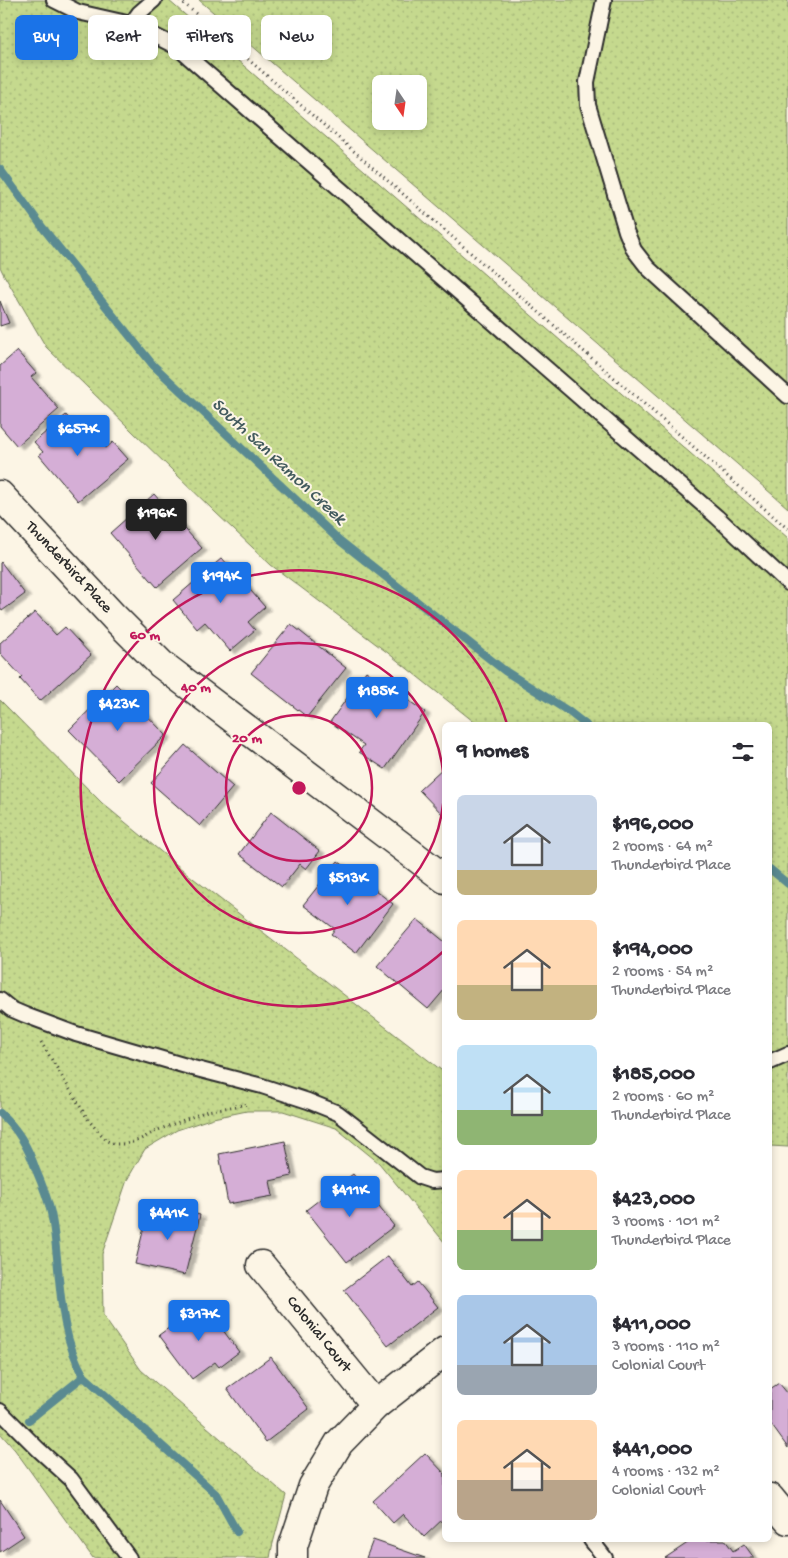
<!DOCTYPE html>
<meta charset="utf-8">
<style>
body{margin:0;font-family:"Gochi Hand",sans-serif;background:#f2f2f3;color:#2b2b33;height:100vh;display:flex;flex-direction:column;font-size:19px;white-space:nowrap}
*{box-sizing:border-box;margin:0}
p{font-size:16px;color:#7c7c81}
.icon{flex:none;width:28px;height:28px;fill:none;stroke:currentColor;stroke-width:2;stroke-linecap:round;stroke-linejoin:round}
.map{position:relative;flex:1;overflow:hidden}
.panel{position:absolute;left:442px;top:722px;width:330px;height:820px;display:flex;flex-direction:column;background:#fff;border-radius:8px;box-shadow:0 2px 8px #0003}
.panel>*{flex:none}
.hud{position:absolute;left:15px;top:15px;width:352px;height:45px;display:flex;gap:10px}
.needle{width:32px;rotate:167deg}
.fabs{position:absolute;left:372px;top:75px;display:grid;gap:10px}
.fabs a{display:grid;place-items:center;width:55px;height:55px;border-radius:8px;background:#fff;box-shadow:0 2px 8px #0003;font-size:25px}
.price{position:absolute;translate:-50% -42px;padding:0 11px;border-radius:5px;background:#1a73e8;color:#fff;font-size:16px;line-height:32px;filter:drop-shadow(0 1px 2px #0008)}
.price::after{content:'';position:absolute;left:50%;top:30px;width:15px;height:11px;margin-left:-8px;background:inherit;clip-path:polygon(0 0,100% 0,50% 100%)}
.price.current{background:#222;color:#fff}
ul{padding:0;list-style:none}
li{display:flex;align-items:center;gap:15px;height:125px;padding:0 15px}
li span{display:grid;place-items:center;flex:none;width:140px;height:100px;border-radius:8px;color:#555}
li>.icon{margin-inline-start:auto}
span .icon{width:60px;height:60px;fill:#fffc;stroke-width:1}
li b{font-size:21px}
h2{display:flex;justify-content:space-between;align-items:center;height:60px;padding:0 15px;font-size:21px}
.pill{padding:0 18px;border-radius:8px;background:#fff;box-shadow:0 2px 8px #0003;font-size:18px;line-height:45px}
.pill.current{background:#1a73e8;color:#fff}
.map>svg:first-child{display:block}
</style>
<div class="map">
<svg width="788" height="1558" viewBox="0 0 788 1558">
<defs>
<pattern id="grass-dots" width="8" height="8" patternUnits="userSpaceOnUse" patternTransform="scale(1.25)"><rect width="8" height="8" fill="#c5d98e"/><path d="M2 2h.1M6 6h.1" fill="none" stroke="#a9ba7b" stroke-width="1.8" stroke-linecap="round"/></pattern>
<filter id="shadow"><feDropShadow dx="5.5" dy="3" stdDeviation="1" flood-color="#0004"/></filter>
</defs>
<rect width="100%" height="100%" fill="#fcf5e5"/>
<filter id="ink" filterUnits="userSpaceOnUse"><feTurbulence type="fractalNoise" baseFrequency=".02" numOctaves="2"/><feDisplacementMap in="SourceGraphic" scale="10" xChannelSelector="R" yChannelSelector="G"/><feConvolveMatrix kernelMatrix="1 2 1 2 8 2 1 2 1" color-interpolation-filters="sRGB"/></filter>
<g filter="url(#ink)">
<g fill="url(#grass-dots)" stroke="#78825c" fill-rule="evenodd">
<polygon points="0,0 168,0 788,538 788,1147 770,1146 770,725 478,725 388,653 271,565 215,512 46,347 4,275 0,267"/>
<path d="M199,0H788V508ZM381,84H419V121H381Z"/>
<polygon points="0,700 102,803 189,875 445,1073 445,1243 379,1163 336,1128 283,1111 247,1111 213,1118 177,1130 145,1149 127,1180 102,1254 103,1316 141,1370 286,1495 272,1547 270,1558 93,1558 15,1450 0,1433"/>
</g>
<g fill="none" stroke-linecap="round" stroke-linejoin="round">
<g stroke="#5a8a91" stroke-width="8">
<polyline points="0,169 43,228 153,365 339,540 505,671 568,711 586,725"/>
<polyline points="770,869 788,884"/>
<path d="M0,1113C18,1129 28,1147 36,1170C42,1184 48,1199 51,1213C62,1267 55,1327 84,1376L216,1494L237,1532"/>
<polyline points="29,1420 84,1376"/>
</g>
</g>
<g fill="#d5aed6" stroke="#2b2b2b" filter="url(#shadow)">
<polygon points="0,301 9,323 0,326"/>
<polygon points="17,351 36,373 31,377 59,409 17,446 0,426 0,366"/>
<polygon points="66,415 77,428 83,422 106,448 113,442 128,459 78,501 39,455 43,452 34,442"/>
<polygon points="154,494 202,548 157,587 110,533"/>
<polygon points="222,558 265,607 248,622 255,630 230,651 205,622 197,629 173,600"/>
<polygon points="1,562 25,594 2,611 0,608 0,563"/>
<polygon points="35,612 56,635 65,627 91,655 40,701 20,679 22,677 0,653 0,643"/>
<polygon points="291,624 346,668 307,717 251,673"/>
<polygon points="366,671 425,712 385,769 359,752 364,745 330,722"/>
<polygon points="116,684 166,735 119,781 69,730"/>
<polygon points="185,745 233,787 200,826 151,783"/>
<polygon points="445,766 445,817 419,790"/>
<polygon points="271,812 320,851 306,869 300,864 282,887 239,854"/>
<polygon points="338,861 393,904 356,953 331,934 335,929 303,905"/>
<polygon points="417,919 445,942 445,989 428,1009 377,966"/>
<polygon points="285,1141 292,1176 270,1181 273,1196 228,1204 219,1154"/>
<polygon points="353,1174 394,1226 347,1262 306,1210"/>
<polygon points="176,1209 200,1215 185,1275 135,1264 148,1211 174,1217"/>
<polygon points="388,1256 412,1287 418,1282 438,1307 388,1346 344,1290"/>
<polygon points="203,1303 239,1352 219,1367 215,1362 192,1379 159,1335"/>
<polygon points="271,1357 309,1409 266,1442 227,1389"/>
<polygon points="779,1383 788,1394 788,1448 770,1423 770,1389"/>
<polygon points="425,1453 445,1474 445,1517 424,1537 403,1514 393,1523 373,1501"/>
<polygon points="0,1500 24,1536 0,1552"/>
<polygon points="373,1540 425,1558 366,1558"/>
<polygon points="692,1540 725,1540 733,1551 744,1544 754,1558 665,1558"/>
</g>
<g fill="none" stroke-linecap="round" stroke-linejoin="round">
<defs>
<g id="service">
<polyline points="54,0 78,12 131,24 177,47 717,517 788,583"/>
<polyline points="604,0 587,82 588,105 626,231 634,250 648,268 788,396"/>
<polyline points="131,24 139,13 154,0"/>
<polyline points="0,1000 11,1009 25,1015 76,1034 193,1068 262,1086 308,1101 338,1113 420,1177 432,1181 445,1180"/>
<polyline points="770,1062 788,1054"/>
<polyline points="0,1411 38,1449 71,1479 129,1558"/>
<polyline points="591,1540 605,1558"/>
</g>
<g id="minor">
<polyline points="0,495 114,617 161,664 445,879"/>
<polyline points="261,1265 376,1405"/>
<polyline points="770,1498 788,1520"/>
<polyline points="293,1558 293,1546 313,1486 339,1443 376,1405 445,1351"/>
</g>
</defs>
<use href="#service" stroke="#2b2b2b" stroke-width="18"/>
<use href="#minor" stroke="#2b2b2b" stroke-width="31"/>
<g stroke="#2b2b2b" stroke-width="3" stroke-dasharray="1 4" stroke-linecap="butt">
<polyline points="180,0 788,529"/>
<polyline points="41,1042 89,1121 107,1141 115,1144 126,1144 139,1140 158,1130 207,1111 248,1104"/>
</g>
<use href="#service" stroke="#fcf5e5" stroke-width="14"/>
<use href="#minor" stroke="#fcf5e5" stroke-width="28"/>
</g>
</g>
<g fill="none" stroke="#c2185b" stroke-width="2.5">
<circle cx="299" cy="788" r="73"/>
<circle cx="299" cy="788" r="145"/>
<path d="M445 950A218 218 0 1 1 507 724"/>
</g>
<g text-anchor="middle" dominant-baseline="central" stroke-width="4" stroke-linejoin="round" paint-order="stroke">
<g font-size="16" fill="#2b2b2b" stroke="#fcf5e5">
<text transform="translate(68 568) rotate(47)">Thunderbird Place</text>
<text transform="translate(318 1335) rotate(51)">Colonial Court</text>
</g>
<g font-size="18" font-style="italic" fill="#435b5e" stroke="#fcf5e5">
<text transform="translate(278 462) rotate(43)">South San Ramon Creek</text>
</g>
</g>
<circle cx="299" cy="788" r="8" fill="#c2185b" stroke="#fcf5e5" stroke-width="2.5"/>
<g font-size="15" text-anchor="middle" font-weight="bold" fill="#c2185b" stroke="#fcf5e5" stroke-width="4" stroke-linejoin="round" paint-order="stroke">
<text x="145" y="639">60 m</text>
<text x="196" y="691">40 m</text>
<text x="247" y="742">20 m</text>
</g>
</svg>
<div class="fabs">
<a><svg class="needle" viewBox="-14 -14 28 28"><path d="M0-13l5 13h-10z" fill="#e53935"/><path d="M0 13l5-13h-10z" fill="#7c7c81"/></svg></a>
</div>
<b class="price" style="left:78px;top:457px">$657K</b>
<b class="price current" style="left:156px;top:541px">$196K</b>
<b class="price" style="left:221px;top:604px">$194K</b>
<b class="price" style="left:377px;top:719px">$185K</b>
<b class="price" style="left:118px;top:732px">$423K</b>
<b class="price" style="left:348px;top:906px">$513K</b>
<b class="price" style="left:350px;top:1218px">$411K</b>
<b class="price" style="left:168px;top:1241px">$441K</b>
<b class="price" style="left:199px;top:1342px">$317K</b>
<div class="hud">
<a class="pill current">Buy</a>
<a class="pill">Rent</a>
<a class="pill">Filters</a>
<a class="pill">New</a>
</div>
<section class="panel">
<h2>9 homes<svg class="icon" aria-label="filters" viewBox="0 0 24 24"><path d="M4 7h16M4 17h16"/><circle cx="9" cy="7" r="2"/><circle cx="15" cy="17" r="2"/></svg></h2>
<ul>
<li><span style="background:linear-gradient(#c9d6e8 75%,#c2b280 0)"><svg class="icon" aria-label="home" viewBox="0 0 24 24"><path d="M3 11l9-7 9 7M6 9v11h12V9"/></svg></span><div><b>$196,000</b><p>2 rooms · 64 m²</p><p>Thunderbird Place</p></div></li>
<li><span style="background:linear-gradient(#ffd9b3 65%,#c2b280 0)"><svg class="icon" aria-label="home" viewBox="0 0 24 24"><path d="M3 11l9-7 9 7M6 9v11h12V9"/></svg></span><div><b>$194,000</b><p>2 rooms · 54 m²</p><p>Thunderbird Place</p></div></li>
<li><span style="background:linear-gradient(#bfe0f5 65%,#8fb573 0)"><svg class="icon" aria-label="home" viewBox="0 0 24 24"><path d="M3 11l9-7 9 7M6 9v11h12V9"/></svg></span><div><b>$185,000</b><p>2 rooms · 60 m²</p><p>Thunderbird Place</p></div></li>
<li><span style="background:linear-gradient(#ffd9b3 60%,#8fb573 0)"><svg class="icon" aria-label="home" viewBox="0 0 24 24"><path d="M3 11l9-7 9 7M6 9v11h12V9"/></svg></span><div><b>$423,000</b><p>3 rooms · 101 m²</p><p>Thunderbird Place</p></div></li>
<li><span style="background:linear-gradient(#a9c7e8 70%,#9aa5b1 0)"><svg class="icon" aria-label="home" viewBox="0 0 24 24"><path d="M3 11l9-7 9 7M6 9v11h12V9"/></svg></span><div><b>$411,000</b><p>3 rooms · 110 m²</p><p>Colonial Court</p></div></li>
<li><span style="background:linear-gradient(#ffd9b3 60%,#b9a48a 0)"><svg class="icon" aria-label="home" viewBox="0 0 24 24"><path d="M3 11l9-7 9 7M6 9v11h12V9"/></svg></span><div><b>$441,000</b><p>4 rooms · 132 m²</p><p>Colonial Court</p></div></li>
</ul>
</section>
</div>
